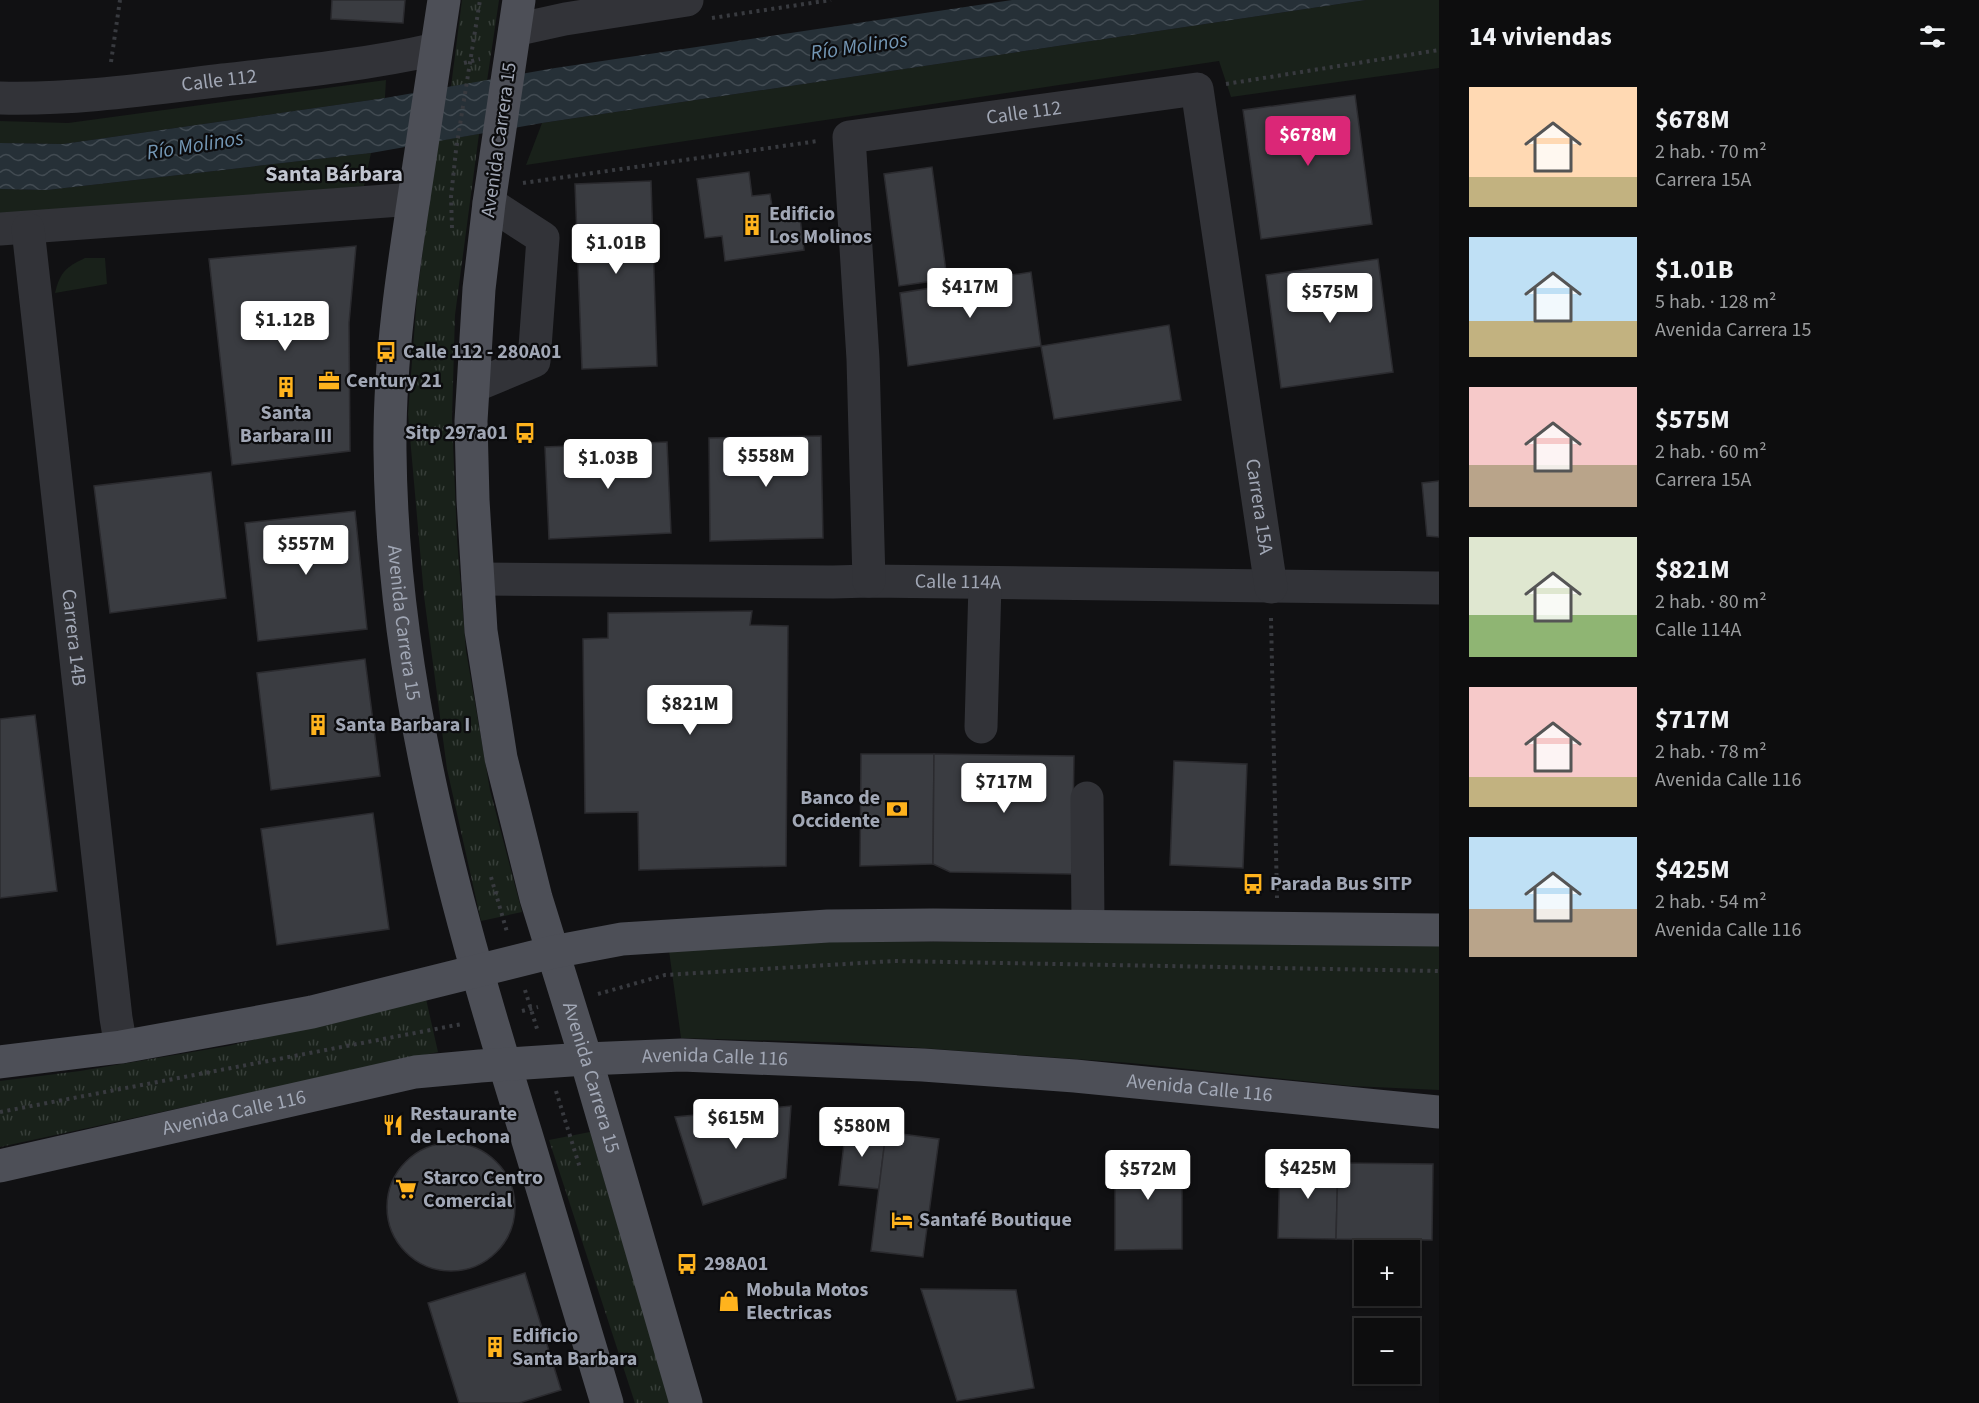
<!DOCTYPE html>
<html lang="es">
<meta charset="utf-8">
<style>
body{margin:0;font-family:"Source Sans 3",sans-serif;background:#1b1b1c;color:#f1f3f6;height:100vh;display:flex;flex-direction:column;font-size:22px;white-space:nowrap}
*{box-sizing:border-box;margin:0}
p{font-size:20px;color:#9a9c9e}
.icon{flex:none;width:33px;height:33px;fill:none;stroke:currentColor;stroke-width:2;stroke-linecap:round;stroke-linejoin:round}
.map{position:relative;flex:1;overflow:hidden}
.drawer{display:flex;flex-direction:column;background:#0d0d0e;width:540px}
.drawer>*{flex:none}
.fabs{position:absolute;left:1354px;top:1240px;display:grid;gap:12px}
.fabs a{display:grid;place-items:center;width:66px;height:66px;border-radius:0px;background:#0d0d0e;box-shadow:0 2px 4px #0004,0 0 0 2px #2d2d2e;font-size:30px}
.price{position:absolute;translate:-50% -51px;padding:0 14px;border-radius:6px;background:#fff;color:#222;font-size:20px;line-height:39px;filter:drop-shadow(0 2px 3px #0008)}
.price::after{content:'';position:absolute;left:50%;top:36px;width:18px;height:14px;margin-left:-9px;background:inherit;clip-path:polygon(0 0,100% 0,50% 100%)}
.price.on{background:#db2777;color:#fff}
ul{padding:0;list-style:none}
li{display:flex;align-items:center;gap:18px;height:150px;padding:0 30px}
li span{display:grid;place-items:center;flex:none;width:168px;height:120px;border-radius:0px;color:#555}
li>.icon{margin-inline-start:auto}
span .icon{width:72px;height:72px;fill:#fffc;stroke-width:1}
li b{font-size:26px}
h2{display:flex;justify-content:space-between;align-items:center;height:72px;padding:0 30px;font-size:26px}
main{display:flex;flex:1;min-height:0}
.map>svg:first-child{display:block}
</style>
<main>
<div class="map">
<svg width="1439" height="1403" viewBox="0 0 1439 1403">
<defs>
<pattern id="grass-tufts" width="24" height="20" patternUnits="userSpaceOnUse" patternTransform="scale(1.5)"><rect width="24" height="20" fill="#19211a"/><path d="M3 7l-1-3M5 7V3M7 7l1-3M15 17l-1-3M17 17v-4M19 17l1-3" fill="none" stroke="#373e39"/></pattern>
<pattern id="water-waves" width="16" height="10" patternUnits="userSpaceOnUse" patternTransform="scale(1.5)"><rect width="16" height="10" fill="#263037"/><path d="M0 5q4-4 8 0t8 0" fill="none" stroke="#424b52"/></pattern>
</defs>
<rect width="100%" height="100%" fill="#111113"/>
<g fill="url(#grass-tufts)">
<polygon points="462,0 499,0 487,81 451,87"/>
<polygon points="479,134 455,315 452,418 457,539 466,651 490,790 522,912 481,921 447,769 424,596 408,414 417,296 437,141"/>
<polygon points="426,999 438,1052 0,1147 0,1081 80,1071 228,1046"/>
<polygon points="590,1132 670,1403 635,1403 549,1140"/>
</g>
<g fill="#19211a">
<polygon points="1366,0 1439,0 1439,68 1231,97 1219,61 526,165 542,123"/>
<polygon points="386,80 385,98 63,144 0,143 0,121 68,123"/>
<polygon points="371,153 364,186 0,219 0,189 47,190"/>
<path d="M85,258H105L107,284L55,293C60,272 66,267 85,258Z"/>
<polygon points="838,941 1439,945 1439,1090 1351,1086 1130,1063 853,1043 681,1038 669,951"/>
</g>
<polygon fill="url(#water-waves)" points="1012,0 1366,0 542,123 371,153 47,190 0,189 0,143 63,144 385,98 555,68"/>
<g fill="#3a3c41" stroke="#2b2b2f" stroke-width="1.5">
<polygon points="332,0 405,0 403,23 331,19"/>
<polygon points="1355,95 1372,224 1261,239 1243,110"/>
<polygon points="932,167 947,279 899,286 884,174"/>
<polygon points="749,172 752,196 770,194 773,213 799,210 804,250 725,261 722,236 705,238 697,179"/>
<polygon points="651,181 657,366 582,369 575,184"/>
<polygon points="356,246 349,323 350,451 232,465 209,259"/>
<polygon points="1378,259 1393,372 1281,388 1266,275"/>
<polygon points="1031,272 1041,346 908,366 900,293"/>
<polygon points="1169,325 1181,400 1054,419 1041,346"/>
<polygon points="821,436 823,538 710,541 709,438"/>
<polygon points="667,442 671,533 549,539 545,447"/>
<polygon points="211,472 226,598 110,613 94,486"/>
<polygon points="1439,481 1439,537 1427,536 1422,483"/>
<polygon points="355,511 367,629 258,641 245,523"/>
<polygon points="752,611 750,625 788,626 786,866 639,870 638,812 585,813 583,639 608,638 608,613"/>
<polygon points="365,659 380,776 271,790 257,673"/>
<polygon points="35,715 57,891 0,898 0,719"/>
<polygon points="861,754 934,754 933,864 860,866"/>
<polygon points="934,754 1074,756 1072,874 950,872 933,864"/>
<polygon points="1174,761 1247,764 1243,868 1170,865"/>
<polygon points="373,813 389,929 277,945 261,829"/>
<polygon points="791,1106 786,1178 703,1205 675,1117"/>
<polygon points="846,1127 886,1132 879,1189 839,1185"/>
<polygon points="886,1132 939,1139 923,1257 871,1251"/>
<circle cx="451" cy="1207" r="64"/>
<polygon points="1182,1151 1182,1249 1115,1250 1115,1152"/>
<polygon points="1280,1162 1338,1163 1336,1239 1278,1238"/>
<polygon points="1338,1163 1433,1164 1432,1240 1336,1239"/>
<polygon points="525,1273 561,1390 519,1403 459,1403 428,1303"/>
<polygon points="921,1289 1016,1290 1034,1388 957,1401"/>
</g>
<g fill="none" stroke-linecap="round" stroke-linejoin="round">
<g stroke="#383a3f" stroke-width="4" stroke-dasharray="3 4.5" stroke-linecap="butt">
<polyline points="712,18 831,0"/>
<polyline points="111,62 120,0"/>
<polyline points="464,63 480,59"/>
<polyline points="1226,84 1439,50"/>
<polyline points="523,183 818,141"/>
<polyline points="452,228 451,197 456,150 480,0"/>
<polyline points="1271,618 1277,898"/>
<polyline points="491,877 507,932"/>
<polyline points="525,990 538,1032"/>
<polyline points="598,994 665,975 894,961 1439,971"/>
<polyline points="522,1011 538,1007"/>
<polyline points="556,1091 580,1168"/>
<polyline points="0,1112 462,1024"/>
</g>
<g stroke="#323338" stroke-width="33">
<polyline points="515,30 565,19 687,0"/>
<path id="s1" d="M0,98C75,100 149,89 223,80C295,72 366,65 436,49"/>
<polyline points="0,229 414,199"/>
<path id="s2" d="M28,229L116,1018L121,1047"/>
<polyline points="474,386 534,361 543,238 489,203"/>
<path id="s3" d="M478,579L833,582L869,581L1439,588"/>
<path id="s4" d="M869,581L863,359L849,137L1197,89L1271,587"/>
<polyline points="981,727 985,584"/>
<polyline points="1087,798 1088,926"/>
</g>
<g stroke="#4d4f57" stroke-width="33">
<path id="s5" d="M444,0C435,59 426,119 417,178C403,268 389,359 390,451C392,685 457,912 526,1134C553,1224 580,1313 607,1403"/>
<path id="s6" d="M519,0L489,203L479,289L471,421L473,500L481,631L501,758L536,898L586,1059L686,1403"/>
<polyline points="0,1062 121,1047 248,1024 312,1012 553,952 622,939 828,926 933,925 1439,930"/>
<path id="s7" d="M0,1166L415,1072L480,1066L586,1059L682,1055L923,1065L1075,1076L1439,1112"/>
</g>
</g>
<defs>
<symbol id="building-bare" viewBox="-9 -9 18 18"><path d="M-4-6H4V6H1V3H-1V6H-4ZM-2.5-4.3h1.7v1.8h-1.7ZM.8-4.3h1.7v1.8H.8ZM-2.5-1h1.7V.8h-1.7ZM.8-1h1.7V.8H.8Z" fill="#ffb31d" stroke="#0c0c0e" stroke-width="2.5" paint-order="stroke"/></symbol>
<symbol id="bus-bare" viewBox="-9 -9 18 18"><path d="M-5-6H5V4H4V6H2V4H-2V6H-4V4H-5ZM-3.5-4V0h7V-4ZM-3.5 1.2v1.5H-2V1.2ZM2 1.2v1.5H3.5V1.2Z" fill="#ffb31d" stroke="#0c0c0e" stroke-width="2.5" paint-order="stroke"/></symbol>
<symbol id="office-bare" viewBox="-9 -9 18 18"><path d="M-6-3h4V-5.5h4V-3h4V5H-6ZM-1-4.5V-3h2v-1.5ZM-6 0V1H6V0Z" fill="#ffb31d" stroke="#0c0c0e" stroke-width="2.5" paint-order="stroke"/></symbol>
<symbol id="bank-bare" viewBox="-9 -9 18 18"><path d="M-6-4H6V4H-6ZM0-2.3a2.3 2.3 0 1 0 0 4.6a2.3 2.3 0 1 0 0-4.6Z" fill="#ffb31d" stroke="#0c0c0e" stroke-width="2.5" paint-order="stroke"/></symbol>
<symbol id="restaurant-bare" viewBox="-9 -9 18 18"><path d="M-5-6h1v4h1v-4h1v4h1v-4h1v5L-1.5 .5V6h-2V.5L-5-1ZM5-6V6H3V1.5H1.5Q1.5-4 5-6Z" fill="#ffb31d" stroke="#0c0c0e" stroke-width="2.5" paint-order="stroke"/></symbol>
<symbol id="supermarket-bare" viewBox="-9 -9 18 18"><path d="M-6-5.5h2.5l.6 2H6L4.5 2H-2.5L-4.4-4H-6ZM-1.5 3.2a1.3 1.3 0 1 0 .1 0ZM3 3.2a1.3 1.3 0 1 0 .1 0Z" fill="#ffb31d" stroke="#0c0c0e" stroke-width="2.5" paint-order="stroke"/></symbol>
<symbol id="hotel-bare" viewBox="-9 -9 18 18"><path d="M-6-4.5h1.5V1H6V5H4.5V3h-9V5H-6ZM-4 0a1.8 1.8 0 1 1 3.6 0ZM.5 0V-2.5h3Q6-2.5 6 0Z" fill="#ffb31d" stroke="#0c0c0e" stroke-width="2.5" paint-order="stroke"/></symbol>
<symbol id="shop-bare" viewBox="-9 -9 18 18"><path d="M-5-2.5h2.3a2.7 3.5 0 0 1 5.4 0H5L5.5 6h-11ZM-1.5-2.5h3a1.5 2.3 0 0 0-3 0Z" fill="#ffb31d" stroke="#0c0c0e" stroke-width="2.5" paint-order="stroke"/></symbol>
</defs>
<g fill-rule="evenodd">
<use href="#building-bare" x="737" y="210" width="30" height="30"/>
<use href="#bus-bare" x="371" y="337" width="30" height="30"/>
<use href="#office-bare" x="314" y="366" width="30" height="30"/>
<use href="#building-bare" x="271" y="372" width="30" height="30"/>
<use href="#bus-bare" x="510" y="418" width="30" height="30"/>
<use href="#building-bare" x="303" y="710" width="30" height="30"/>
<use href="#bank-bare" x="882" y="794" width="30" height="30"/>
<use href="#bus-bare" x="1238" y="869" width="30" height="30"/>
<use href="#restaurant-bare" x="378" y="1110" width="30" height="30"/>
<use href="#supermarket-bare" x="391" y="1174" width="30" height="30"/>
<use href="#hotel-bare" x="887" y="1205" width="30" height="30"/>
<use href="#bus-bare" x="672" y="1249" width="30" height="30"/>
<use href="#shop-bare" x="714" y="1286" width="30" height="30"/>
<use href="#building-bare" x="480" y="1332" width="30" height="30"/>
</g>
<g text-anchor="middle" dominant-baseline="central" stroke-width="4.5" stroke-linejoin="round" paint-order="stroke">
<g font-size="20" fill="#a1a7b5" stroke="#0c0c0e">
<text stroke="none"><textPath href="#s1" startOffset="220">Calle 112</textPath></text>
<text stroke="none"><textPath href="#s4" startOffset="621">Calle 112</textPath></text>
<text transform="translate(499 140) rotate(-82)">Avenida Carrera 15</text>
<text stroke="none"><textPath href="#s4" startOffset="1218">Carrera 15A</textPath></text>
<text stroke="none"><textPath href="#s3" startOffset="480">Calle 114A</textPath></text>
<text stroke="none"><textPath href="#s5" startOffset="627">Avenida Carrera 15</textPath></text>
<text stroke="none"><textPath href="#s2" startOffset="411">Carrera 14B</textPath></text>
<text stroke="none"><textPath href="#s7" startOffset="726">Avenida Calle 116</textPath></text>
<text stroke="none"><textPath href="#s6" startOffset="1095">Avenida Carrera 15</textPath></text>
<text stroke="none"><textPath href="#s7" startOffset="1212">Avenida Calle 116</textPath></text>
<text stroke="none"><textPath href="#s7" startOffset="240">Avenida Calle 116</textPath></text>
</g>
<g font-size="20" font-weight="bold" fill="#a1a7b5" stroke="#0c0c0e" text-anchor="start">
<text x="769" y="214">Edificio<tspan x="769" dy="23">Los Molinos</tspan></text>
<text x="403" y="352">Calle 112 - 280A01</text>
<text x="346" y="381">Century 21</text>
<text x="286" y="413" text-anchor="middle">Santa<tspan x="286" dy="23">Barbara III</tspan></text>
<text x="508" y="433" text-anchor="end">Sitp 297a01</text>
<text x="335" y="725">Santa Barbara I</text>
<text x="880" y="798" text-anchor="end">Banco de<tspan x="880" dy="23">Occidente</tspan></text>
<text x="1270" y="884">Parada Bus SITP</text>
<text x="410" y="1114">Restaurante<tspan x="410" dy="23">de Lechona</tspan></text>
<text x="423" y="1178">Starco Centro<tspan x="423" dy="23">Comercial</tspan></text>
<text x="919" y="1220">Santafé Boutique</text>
<text x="704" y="1264">298A01</text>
<text x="746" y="1290">Mobula Motos<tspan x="746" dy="23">Electricas</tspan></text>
<text x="512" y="1336">Edificio<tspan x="512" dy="23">Santa Barbara</tspan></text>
</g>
<g font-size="21" font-style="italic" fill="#7396b4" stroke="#0c0c0e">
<text transform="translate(859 46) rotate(-8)">Río Molinos</text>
<text transform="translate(195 145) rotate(-9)">Río Molinos</text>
</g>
<g font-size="22" font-weight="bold" fill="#c2c6d1" stroke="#0c0c0e">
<text x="334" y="174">Santa Bárbara</text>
</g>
</g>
</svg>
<div class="fabs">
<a>+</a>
<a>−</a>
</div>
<b class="price on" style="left:1308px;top:167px">$678M</b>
<b class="price" style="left:616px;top:275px">$1.01B</b>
<b class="price" style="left:970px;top:319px">$417M</b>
<b class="price" style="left:1330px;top:324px">$575M</b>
<b class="price" style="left:285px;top:352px">$1.12B</b>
<b class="price" style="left:766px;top:488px">$558M</b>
<b class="price" style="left:608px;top:490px">$1.03B</b>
<b class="price" style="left:306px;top:576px">$557M</b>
<b class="price" style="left:690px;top:736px">$821M</b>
<b class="price" style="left:1004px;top:814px">$717M</b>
<b class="price" style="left:736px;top:1150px">$615M</b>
<b class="price" style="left:862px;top:1158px">$580M</b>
<b class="price" style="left:1308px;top:1200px">$425M</b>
<b class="price" style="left:1148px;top:1201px">$572M</b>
</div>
<section class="drawer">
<h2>14 viviendas<svg class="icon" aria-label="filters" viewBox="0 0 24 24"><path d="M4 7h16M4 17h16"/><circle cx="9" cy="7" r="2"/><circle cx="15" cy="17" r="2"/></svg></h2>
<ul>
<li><span style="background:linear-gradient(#ffd9b3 75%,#c2b280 0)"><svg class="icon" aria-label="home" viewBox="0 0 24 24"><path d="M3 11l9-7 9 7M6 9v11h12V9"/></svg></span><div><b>$678M</b><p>2 hab. · 70 m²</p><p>Carrera 15A</p></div></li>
<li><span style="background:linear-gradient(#bfe0f5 70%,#c2b280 0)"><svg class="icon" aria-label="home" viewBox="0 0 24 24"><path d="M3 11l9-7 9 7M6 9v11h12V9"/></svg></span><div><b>$1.01B</b><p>5 hab. · 128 m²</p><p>Avenida Carrera 15</p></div></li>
<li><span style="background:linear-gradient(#f6c9c9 65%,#b9a48a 0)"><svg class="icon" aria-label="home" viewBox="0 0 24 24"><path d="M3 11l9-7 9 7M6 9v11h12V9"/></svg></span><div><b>$575M</b><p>2 hab. · 60 m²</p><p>Carrera 15A</p></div></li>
<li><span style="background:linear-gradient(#dfe7d0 65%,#8fb573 0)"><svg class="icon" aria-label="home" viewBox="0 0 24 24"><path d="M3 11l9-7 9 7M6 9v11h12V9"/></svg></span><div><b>$821M</b><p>2 hab. · 80 m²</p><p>Calle 114A</p></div></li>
<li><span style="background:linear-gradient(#f6c9c9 75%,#c2b280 0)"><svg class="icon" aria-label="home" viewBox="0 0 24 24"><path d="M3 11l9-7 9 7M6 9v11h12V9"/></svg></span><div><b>$717M</b><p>2 hab. · 78 m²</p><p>Avenida Calle 116</p></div></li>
<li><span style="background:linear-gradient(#bfe0f5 60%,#b9a48a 0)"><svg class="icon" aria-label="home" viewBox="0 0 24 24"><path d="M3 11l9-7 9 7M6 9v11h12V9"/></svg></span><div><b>$425M</b><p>2 hab. · 54 m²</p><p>Avenida Calle 116</p></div></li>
</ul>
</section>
</main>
